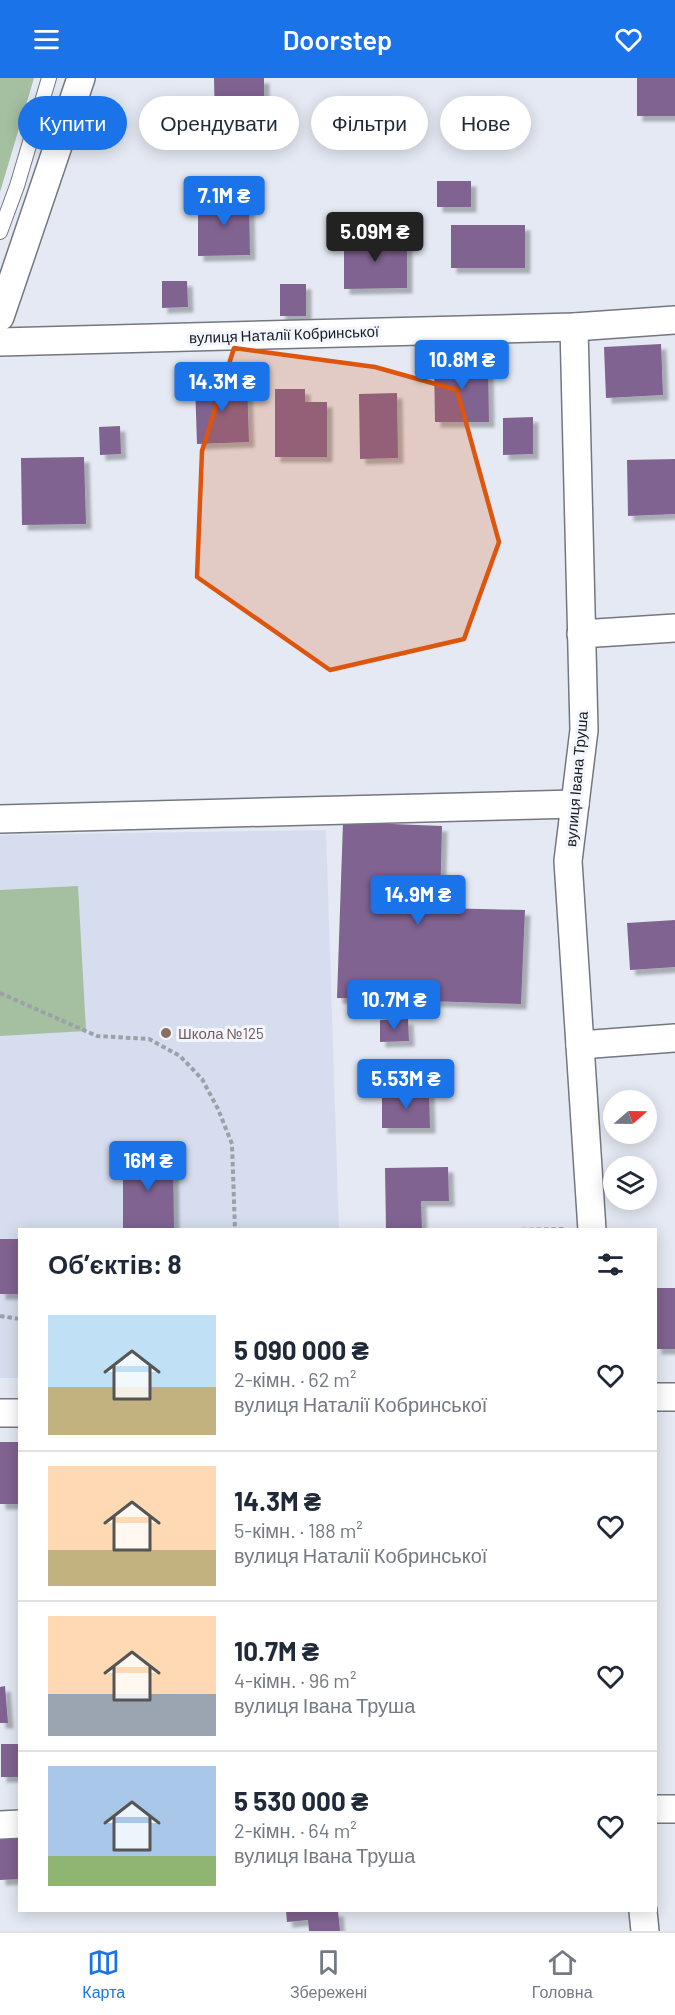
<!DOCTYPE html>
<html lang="uk">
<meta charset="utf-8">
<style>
body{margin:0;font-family:Barlow,sans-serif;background:#f2f2f3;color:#1f2937;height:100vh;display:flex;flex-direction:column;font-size:22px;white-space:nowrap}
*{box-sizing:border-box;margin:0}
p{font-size:20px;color:#747a83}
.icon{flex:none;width:33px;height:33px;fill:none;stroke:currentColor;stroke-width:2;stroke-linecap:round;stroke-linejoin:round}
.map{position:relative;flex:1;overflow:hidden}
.drawer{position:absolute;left:18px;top:1150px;width:639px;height:684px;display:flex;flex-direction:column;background:#fff;border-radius:0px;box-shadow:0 3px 15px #0003}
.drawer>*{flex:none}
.top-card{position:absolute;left:18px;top:18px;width:639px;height:54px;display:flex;gap:12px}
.needle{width:39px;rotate:70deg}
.tools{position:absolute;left:603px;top:1012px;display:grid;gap:12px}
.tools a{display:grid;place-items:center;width:54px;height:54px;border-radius:50%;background:#fff;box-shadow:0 3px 15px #0003;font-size:30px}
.price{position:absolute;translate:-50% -51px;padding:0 14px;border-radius:6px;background:#1a73e8;color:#fff;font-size:20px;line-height:39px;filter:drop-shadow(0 2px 3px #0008)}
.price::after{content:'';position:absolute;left:50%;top:36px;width:18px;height:14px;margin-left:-9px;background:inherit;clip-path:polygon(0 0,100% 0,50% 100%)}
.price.selected{background:#222;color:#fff}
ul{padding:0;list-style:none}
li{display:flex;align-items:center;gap:18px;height:150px;padding:0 30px}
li+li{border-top:2px solid #e0e1e3}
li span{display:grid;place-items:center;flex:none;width:168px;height:120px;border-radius:0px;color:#555}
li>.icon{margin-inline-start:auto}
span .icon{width:72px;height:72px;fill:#fffc;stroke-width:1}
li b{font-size:26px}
h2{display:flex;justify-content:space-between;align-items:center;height:72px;padding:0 30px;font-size:26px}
.pill{padding:0 21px;border-radius:27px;background:#fff;box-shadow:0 3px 15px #0003;font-size:21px;line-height:54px}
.pill.selected{background:#1a73e8;color:#fff}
header{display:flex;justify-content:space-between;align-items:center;height:78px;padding:0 30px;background:#1a73e8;color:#fff;font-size:27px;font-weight:600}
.menu{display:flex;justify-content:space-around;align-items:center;height:84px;border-top:2px solid #e0e1e3;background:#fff;font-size:16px;color:#747a83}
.menu a{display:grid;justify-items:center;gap:3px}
.menu .selected{color:#1a73e8}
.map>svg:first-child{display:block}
</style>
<header><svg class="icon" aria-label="menu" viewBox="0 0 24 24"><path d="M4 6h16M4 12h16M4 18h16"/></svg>Doorstep<svg class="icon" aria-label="heart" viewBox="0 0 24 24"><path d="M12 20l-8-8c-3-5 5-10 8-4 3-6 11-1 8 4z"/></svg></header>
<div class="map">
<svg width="675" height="1853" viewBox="0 0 675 1853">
<defs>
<filter id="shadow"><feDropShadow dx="5.5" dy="5.5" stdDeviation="1.5" flood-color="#0004"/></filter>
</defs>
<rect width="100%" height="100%" fill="#e4e9f3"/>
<polygon fill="#d6ddee" points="326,752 339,1152 20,1152 19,1300 0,1300 0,757"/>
<g fill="#a5bfa1">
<polygon points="0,0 34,0 0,114"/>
<polygon points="78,808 86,953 0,958 0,812"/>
</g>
<g fill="#816491" filter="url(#shadow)">
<polygon points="214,0 264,0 264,49 215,49"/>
<rect x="637" y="0" width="38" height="38"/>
<rect x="437" y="103" width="34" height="26"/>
<polygon points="198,120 249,120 250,177 198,178"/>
<rect x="451" y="147" width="74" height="43"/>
<polygon points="344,159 407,159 407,210 344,211"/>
<polygon points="162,203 187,203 188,229 162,230"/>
<rect x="280" y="206" width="26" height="32"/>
<polygon points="661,266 663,317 606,320 604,269"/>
<polygon points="488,281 489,344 435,344 434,282"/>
<polygon points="247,304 249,364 197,366 195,306"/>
<polygon points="275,311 305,311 305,324 327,324 327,379 275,379"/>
<polygon points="397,315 398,380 360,381 359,316"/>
<polygon points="533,339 533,376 503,377 503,340"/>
<polygon points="120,348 121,376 100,377 99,349"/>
<polygon points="84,379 86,446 22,447 21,380"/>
<polygon points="675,381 675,436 628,438 627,382"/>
<polygon points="343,744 442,748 440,830 525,832 521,926 337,920"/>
<polygon points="675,842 675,889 630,892 627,845"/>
<polygon points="408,941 409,963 380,964 380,942"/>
<polygon points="382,1013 429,1013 430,1050 382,1050"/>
<polygon points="123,1075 173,1075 174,1152 123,1152"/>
<polygon points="448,1089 449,1123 421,1123 422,1152 386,1152 385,1090"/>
<rect x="0" y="1161" width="20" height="55"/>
<rect x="656" y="1210" width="19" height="61"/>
<rect x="0" y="1364" width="19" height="62"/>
<polygon points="5,1608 8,1645 0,1645 0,1609"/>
<rect x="1" y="1666" width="19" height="33"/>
<polygon points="20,1760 20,1801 0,1802 0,1761"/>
<polygon points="286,1833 338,1833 340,1853 309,1853 308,1842 287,1844"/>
</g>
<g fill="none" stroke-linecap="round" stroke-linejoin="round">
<defs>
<polyline id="service" points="0,154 17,108 49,0"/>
<g id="minor">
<polyline points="0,239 81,0"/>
<polyline points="574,249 584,652 568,783 592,1152"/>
<polyline points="0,264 574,249 675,242"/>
<polyline points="581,556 675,550"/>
<polyline points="0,741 575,726"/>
<polyline points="580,967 675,960"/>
<polyline points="656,1319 675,1319"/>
<polyline points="0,1335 20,1335"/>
<polyline points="656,1731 675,1731"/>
<polyline points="0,1747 20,1746"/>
<polyline points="643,1833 645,1853"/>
</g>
</defs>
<use href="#service" stroke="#737780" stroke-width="16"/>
<use href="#minor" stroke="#737780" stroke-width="30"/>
<g stroke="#9ca0a8" stroke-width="4" stroke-dasharray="4.5 3" stroke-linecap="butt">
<polyline points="0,915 97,958 149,961 180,978 202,1001 218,1031 232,1066 235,1152"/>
<polyline points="514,1152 564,1151"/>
<polyline points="0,1238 20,1241"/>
</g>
<use href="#service" stroke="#fff" stroke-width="14"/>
<use href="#minor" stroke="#fff" stroke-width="27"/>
</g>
<path fill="#de560d" fill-opacity="0.2" stroke="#de560d" stroke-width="4.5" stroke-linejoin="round" d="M234,270L375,289L457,312L499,464L464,561L330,592L197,499L202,373Z"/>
<circle fill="#8d6e63" stroke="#f3f6ff" stroke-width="2" cx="166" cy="955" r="6"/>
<g text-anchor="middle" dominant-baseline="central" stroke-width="6" stroke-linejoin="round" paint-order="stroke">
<g font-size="15" fill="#1a1c20" stroke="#f3f6ff">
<text transform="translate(284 256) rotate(-2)">вулиця Наталії Кобринської</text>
<text transform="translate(576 701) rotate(-85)">вулиця Івана Труша</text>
</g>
<g font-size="15" fill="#785e54" stroke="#f3f6ff" text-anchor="start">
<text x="178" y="955">Школа №125</text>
</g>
</g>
</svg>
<div class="tools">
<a><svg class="needle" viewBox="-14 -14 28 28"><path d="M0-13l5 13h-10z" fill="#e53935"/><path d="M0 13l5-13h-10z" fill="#747a83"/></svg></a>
<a><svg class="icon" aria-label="layers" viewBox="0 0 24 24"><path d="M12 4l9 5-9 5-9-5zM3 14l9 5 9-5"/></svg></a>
</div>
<b class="price" style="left:224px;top:149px">7.1M ₴</b>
<b class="price selected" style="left:375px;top:185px">5.09M ₴</b>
<b class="price" style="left:462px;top:313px">10.8M ₴</b>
<b class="price" style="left:222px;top:335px">14.3M ₴</b>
<b class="price" style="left:418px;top:848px">14.9M ₴</b>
<b class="price" style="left:394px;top:953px">10.7M ₴</b>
<b class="price" style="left:406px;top:1032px">5.53M ₴</b>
<b class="price" style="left:148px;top:1114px">16M ₴</b>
<div class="top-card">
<a class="pill selected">Купити</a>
<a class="pill">Орендувати</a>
<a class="pill">Фільтри</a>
<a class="pill">Нове</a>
</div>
<section class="drawer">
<h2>Об’єктів: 8<svg class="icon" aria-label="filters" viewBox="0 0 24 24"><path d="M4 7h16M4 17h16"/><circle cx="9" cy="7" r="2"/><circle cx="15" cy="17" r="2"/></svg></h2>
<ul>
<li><span style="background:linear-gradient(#bfe0f5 60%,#c2b280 0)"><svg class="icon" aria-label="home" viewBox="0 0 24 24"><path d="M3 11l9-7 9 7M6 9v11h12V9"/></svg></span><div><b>5 090 000 ₴</b><p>2-кімн. · 62 m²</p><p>вулиця Наталії Кобринської</p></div><svg class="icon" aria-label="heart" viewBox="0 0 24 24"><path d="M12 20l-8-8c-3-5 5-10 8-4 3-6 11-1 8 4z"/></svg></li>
<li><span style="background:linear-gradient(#ffd9b3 70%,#c2b280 0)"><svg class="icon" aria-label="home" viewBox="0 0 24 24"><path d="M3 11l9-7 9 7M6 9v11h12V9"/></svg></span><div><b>14.3M ₴</b><p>5-кімн. · 188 m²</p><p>вулиця Наталії Кобринської</p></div><svg class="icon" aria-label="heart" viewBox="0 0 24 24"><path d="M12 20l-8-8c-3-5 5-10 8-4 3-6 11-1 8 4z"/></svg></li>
<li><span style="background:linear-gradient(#ffd9b3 65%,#9aa5b1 0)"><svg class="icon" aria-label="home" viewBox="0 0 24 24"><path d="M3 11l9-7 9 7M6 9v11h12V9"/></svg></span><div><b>10.7M ₴</b><p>4-кімн. · 96 m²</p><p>вулиця Івана Труша</p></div><svg class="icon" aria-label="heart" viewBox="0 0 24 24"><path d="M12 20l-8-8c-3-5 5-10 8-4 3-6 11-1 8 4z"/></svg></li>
<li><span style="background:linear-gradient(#a9c7e8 75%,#8fb573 0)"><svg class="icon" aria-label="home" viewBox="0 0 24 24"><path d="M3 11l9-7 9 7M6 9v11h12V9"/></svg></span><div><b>5 530 000 ₴</b><p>2-кімн. · 64 m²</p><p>вулиця Івана Труша</p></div><svg class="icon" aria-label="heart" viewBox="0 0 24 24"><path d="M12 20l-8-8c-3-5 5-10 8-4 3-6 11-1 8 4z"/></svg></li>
</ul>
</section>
</div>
<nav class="menu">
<a class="selected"><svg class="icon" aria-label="map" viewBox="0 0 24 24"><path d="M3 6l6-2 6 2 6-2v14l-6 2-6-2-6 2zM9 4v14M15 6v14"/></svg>Карта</a>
<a><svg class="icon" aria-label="saved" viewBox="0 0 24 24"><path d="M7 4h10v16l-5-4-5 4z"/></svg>Збережені</a>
<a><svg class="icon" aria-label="home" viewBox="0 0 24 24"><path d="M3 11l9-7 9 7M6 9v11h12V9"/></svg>Головна</a>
</nav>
